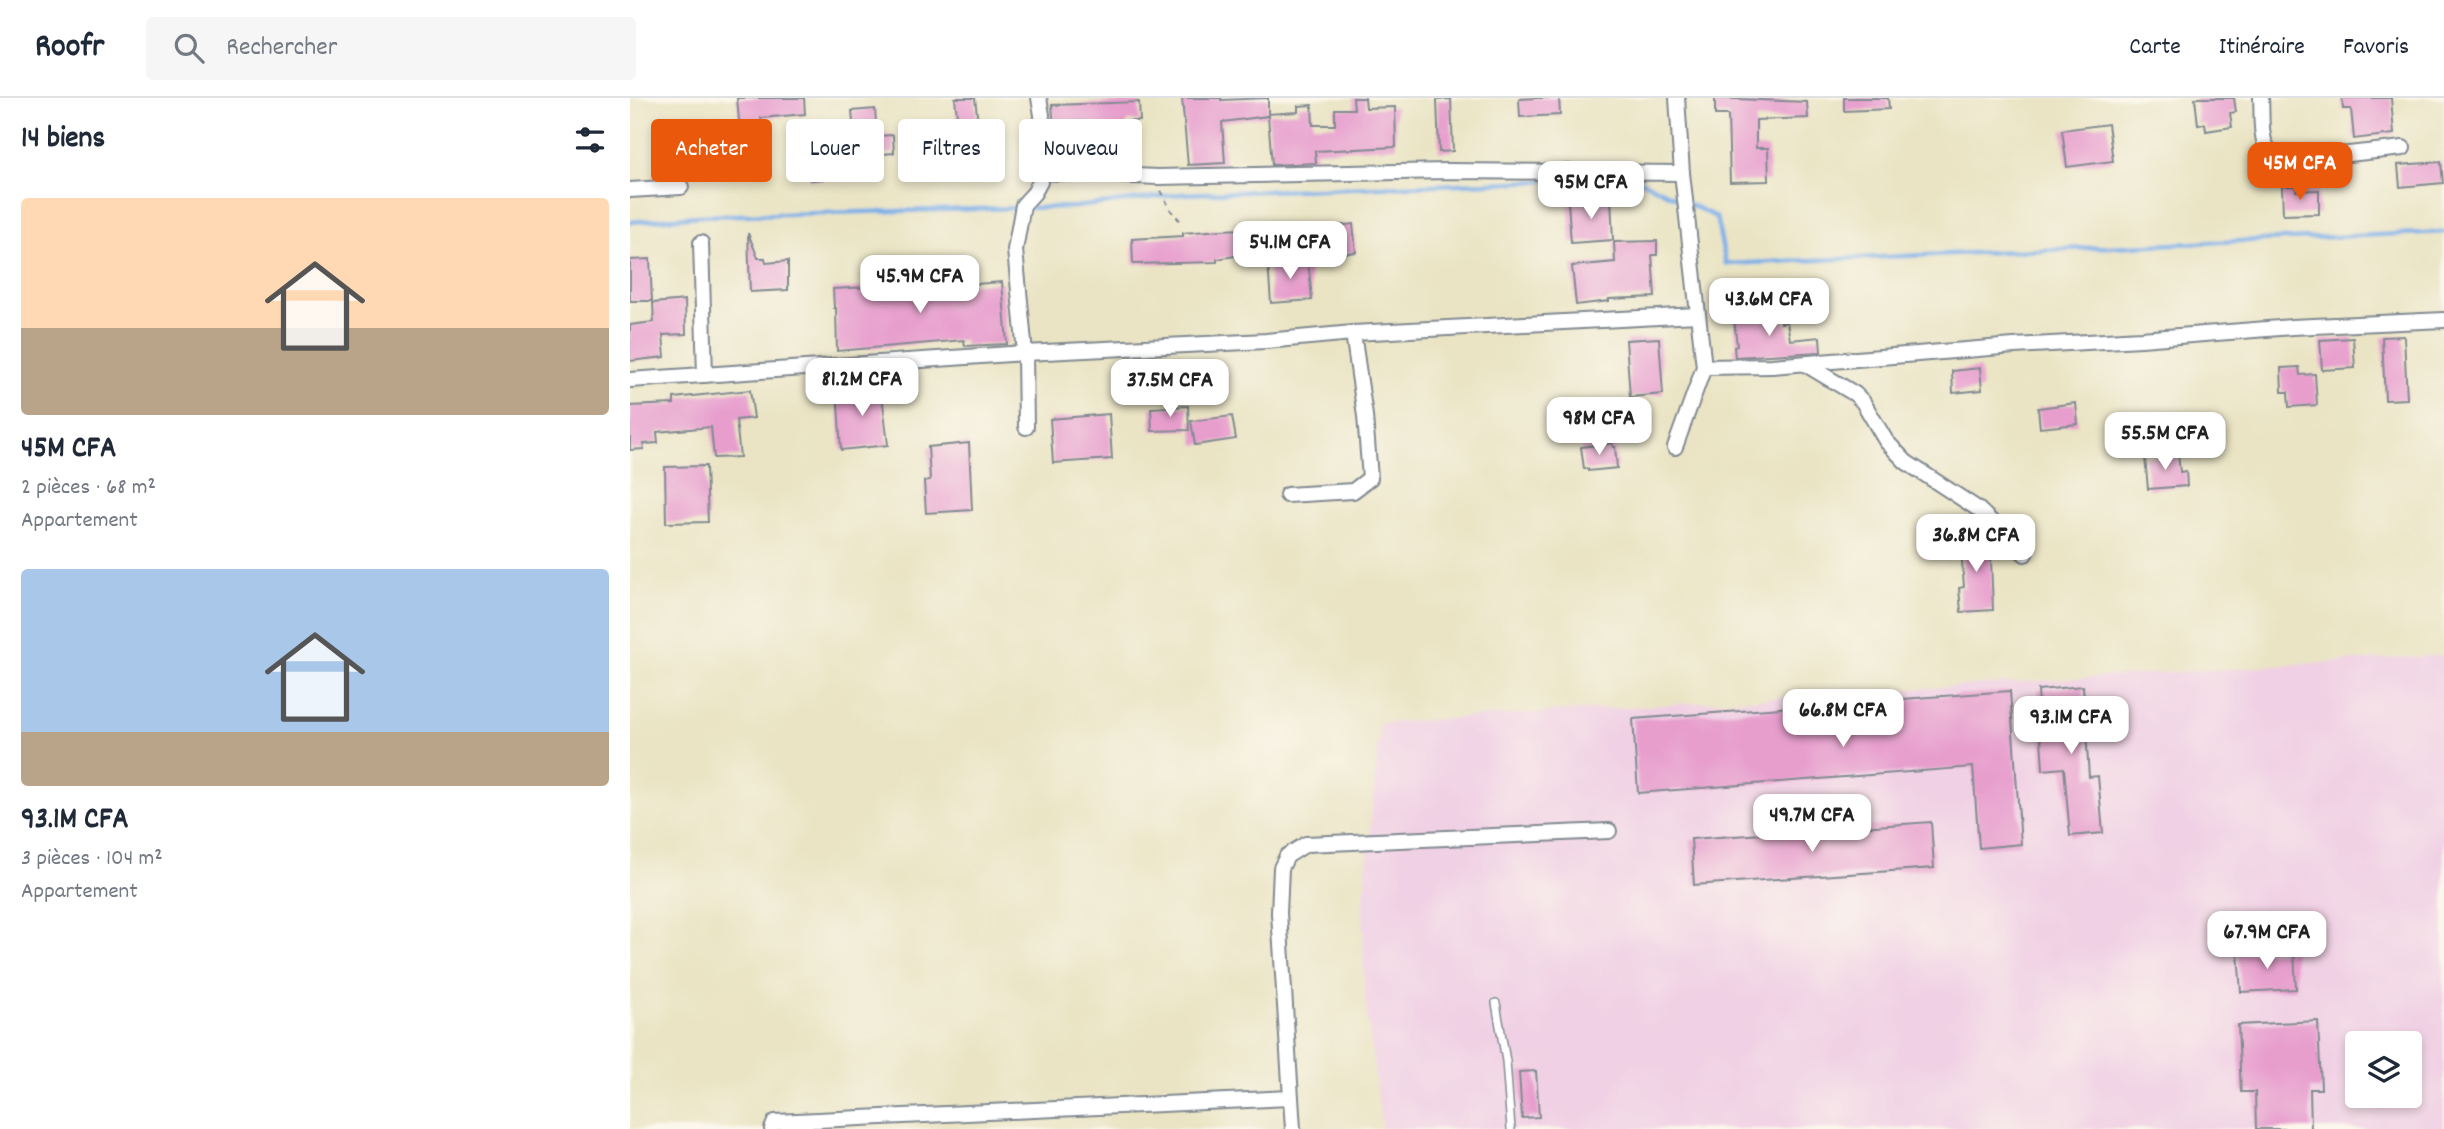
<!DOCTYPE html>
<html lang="fr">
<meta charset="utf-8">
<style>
body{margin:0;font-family:Dekko,sans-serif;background:#f6f6f7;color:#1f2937;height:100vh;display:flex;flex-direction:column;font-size:26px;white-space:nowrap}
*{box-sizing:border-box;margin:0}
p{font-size:23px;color:#747a83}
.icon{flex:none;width:38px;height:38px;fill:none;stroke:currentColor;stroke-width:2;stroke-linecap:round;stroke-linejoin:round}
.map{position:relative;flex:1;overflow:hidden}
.panel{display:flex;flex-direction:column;background:#fff;width:630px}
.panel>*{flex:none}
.guide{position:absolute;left:21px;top:21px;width:665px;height:63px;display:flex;gap:14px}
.buttons{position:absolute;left:1715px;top:933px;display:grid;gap:14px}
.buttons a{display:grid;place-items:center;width:77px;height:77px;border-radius:7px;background:#fff;box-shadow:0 4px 10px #0003;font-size:35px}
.price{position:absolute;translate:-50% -60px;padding:0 16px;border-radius:14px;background:#fff;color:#222;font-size:23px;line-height:46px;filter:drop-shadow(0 2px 4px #0008)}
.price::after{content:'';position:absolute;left:50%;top:42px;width:21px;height:16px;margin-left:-10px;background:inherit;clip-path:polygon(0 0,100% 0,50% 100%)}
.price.current{background:#ea580c;color:#fff}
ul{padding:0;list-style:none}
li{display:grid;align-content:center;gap:14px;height:371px;padding:0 21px}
li span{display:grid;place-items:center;height:217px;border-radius:7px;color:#555}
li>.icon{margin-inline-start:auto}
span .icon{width:126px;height:126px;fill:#fffc;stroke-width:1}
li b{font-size:30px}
h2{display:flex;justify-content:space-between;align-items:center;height:84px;padding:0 21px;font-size:30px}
.tag{padding:0 24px;border-radius:7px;background:#fff;box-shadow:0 4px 10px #0003;font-size:24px;line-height:63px}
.tag.current{background:#ea580c;color:#fff}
header{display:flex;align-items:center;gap:42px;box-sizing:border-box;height:98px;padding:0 35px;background:#fff;border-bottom:2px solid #e0e1e3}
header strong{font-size:33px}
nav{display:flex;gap:38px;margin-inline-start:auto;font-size:24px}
.search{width:490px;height:63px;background:#f6f6f7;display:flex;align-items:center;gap:18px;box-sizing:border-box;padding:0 24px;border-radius:7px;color:#747a83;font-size:26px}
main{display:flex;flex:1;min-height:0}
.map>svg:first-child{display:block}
</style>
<header>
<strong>Roofr</strong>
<div class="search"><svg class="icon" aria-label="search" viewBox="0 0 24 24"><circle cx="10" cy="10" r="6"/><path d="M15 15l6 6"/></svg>Rechercher</div>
<nav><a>Carte</a><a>Itinéraire</a><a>Favoris</a></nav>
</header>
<main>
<section class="panel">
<h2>14 biens<svg class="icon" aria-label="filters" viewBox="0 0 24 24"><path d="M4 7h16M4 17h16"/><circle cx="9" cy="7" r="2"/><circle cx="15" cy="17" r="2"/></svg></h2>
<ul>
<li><span style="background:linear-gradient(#ffd9b3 60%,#b9a48a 0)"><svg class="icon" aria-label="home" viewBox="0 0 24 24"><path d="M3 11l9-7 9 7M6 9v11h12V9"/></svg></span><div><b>45M CFA</b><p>2 pièces · 68 m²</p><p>Appartement</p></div></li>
<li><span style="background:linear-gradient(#a9c7e8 75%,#b9a48a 0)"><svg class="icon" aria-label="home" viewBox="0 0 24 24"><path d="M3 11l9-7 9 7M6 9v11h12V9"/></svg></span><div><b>93.1M CFA</b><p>3 pièces · 104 m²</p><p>Appartement</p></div></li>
</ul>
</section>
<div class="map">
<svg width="1814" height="1031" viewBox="0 0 1814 1031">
<rect width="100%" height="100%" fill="#fbf7ec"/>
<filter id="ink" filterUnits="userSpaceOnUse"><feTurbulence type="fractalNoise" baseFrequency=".0143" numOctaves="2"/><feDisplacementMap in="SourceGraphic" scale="14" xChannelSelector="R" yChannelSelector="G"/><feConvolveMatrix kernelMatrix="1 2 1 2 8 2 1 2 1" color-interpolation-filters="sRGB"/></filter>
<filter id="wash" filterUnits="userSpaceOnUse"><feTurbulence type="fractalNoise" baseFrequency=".00686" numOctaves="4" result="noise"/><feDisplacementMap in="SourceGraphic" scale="28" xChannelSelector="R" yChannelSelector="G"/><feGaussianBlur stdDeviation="1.57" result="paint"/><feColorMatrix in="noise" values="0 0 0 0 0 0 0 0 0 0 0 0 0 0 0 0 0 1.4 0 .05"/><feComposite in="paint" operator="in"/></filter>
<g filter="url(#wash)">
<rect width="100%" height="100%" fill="#eae4c4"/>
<path fill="#f0d0e4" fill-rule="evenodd" d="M1814,557V1031H752L734,894L733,810L750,625ZM1727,945H1780V998H1727Z"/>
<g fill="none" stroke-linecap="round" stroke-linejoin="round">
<g stroke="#7baee8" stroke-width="4.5">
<polyline points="1005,80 1051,102"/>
<polyline points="1059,106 1086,119 1096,166 1814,134"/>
<polyline points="397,110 445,109 552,96 968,81"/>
<polyline points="0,124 69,118 388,110"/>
</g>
</g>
<g id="blocks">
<g fill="#e79ecd">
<polygon points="107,0 174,0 175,16 131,20 133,32 110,34"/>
<polygon points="325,0 345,0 352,59 307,64 304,39 329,37"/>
<polygon points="552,0 591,0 591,2 638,0 638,16 668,14 668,8 682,7 683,27 705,27 705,11 724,11 723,0 735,0 736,10 765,9 766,49 685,53 686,65 642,67 638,18 592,24 595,65 558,67"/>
<polygon points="908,0 929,0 930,17 890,19 889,1"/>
<polygon points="1085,0 1177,4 1178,20 1126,22 1126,50 1138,50 1139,83 1100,84 1098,17 1085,17"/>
<polygon points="1214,0 1258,0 1259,11 1214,13"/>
<polygon points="1565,0 1604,0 1606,14 1600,15 1602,29 1576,33 1575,26 1568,27"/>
<polygon points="1712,0 1761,0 1764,36 1724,41 1721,11 1713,11"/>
<polygon points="821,1 823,53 809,54 807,2"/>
<polygon points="509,4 510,23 497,23 497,68 452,66 453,27 424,30 422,7"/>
<polygon points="245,11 247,38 263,37 264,55 226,58 222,13"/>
<polygon points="1478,26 1483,63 1437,69 1432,32"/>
<polygon points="220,52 222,79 180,82 178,56"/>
<polygon points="1811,64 1813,85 1770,89 1768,67"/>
<polygon points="1652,88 1666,88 1666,93 1689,92 1689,116 1653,117"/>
<polygon points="981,101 983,142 941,145 938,104"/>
<polygon points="723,126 726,154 684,159 681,131"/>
<polygon points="635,130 640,152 587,161 587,164 503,166 502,141 553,138 553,135 591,132"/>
<polygon points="118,135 128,160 135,160 136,165 158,163 158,192 120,194"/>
<polygon points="1027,143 1027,157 1022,157 1025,199 979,201 979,203 946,207 942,168 985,164 984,144"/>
<polygon points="20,161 22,203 0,203 0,162"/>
<polygon points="678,161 682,202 641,205 638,165"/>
<polygon points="332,184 332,187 372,184 377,246 335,248 334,242 207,253 206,210 204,210 203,191"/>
<polygon points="55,202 56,236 33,237 35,259 0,263 0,227 24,224 23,205"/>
<polygon points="1150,215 1151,225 1157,224 1160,242 1190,239 1191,254 1105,259 1104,249 1107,248 1104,221"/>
<polygon points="1774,238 1777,301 1755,302 1752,239"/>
<polygon points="1029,240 1033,296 1000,299 996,242"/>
<polygon points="1723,240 1725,270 1692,272 1690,242"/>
<polygon points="1669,269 1670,277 1685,276 1687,307 1659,309 1658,294 1652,294 1651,270"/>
<polygon points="1350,270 1352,292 1323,295 1322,273"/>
<polygon points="251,288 258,347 211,352 207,292"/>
<polygon points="120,292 124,320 106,322 110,359 84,360 81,329 27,334 28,345 13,346 14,351 0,352 0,308 44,306 44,300"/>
<polygon points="1446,305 1448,326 1410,330 1408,310"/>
<polygon points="558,308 559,332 522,333 521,310"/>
<polygon points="479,316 482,361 423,365 420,321"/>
<polygon points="602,318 606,341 565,347 561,323"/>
<polygon points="339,345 342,412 296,415 294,383 300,382 298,349"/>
<polygon points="982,345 983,349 985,349 987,370 958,373 958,371 954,371 951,349"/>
<polygon points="1548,356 1550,374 1556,373 1557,388 1518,391 1515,359"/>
<polygon points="76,368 78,424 36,425 35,369"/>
<polygon points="1360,436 1363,512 1331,514 1329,490 1334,489 1330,438"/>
<polygon points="1453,588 1459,679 1468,678 1473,735 1440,738 1434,670 1413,672 1408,592"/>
<polygon points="1380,593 1391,746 1349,750 1343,669 1008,695 1003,621"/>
<polygon points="1301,724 1304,770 1064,787 1061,741"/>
<polygon points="1664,853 1666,891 1611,894 1608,856"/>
<polygon points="1688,923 1691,991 1680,991 1681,1031 1626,1031 1625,994 1611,994 1608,927"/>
<polygon points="906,973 909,1019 892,1020 889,974"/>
</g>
</g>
</g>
<g filter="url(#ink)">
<use href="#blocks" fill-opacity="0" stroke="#828a91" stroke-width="2"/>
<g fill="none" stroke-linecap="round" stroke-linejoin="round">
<defs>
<polyline id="lane" points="866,905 876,963 881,1031"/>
<g id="street">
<path d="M1631,0C1633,27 1626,53 1655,63L1773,50"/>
<polyline points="412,74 528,79 818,73 1052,75"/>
<polyline points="0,92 51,89"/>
<polyline points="71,145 75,277"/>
<polyline points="1175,266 1225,296 1233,304 1256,343 1276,364 1348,411 1395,456"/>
<polyline points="1074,269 1142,268 1384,248 1511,241 1662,229 1814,222"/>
<polyline points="0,282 395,255 636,243 723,235 1067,217"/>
<polyline points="396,329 395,255 385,152 393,107 404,95 410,84 412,17 409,0"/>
<polyline points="1045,349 1074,269 1052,75 1047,0"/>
<polyline points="657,397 723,393 740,380 735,318 723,235"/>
<polyline points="142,1031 145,1024 661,1000"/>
<polyline points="663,1031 649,815 651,770 657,758 676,746 979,733"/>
</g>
</defs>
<use href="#lane" stroke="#828a91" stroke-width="10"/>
<use href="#street" stroke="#828a91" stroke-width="18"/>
<polyline stroke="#828a91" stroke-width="2.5" stroke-dasharray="5 5" stroke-linecap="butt" points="531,93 540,111 552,125"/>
<use href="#lane" stroke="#fff" stroke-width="7"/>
<use href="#street" stroke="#fff" stroke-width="14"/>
</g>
</g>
</svg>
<div class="buttons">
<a><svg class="icon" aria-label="layers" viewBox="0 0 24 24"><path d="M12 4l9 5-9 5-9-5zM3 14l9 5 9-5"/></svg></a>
</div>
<b class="price current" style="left:1670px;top:104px">45M CFA</b>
<b class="price" style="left:961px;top:123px">95M CFA</b>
<b class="price" style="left:660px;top:183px">54.1M CFA</b>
<b class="price" style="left:290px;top:217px">45.9M CFA</b>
<b class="price" style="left:1139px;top:240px">43.6M CFA</b>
<b class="price" style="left:232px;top:320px">81.2M CFA</b>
<b class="price" style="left:540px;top:321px">37.5M CFA</b>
<b class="price" style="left:969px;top:359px">98M CFA</b>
<b class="price" style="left:1535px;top:374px">55.5M CFA</b>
<b class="price" style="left:1346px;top:476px">36.8M CFA</b>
<b class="price" style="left:1213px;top:651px">66.8M CFA</b>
<b class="price" style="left:1441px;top:658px">93.1M CFA</b>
<b class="price" style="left:1182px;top:756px">49.7M CFA</b>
<b class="price" style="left:1637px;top:873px">67.9M CFA</b>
<div class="guide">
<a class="tag current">Acheter</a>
<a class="tag">Louer</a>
<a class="tag">Filtres</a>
<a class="tag">Nouveau</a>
</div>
</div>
</main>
